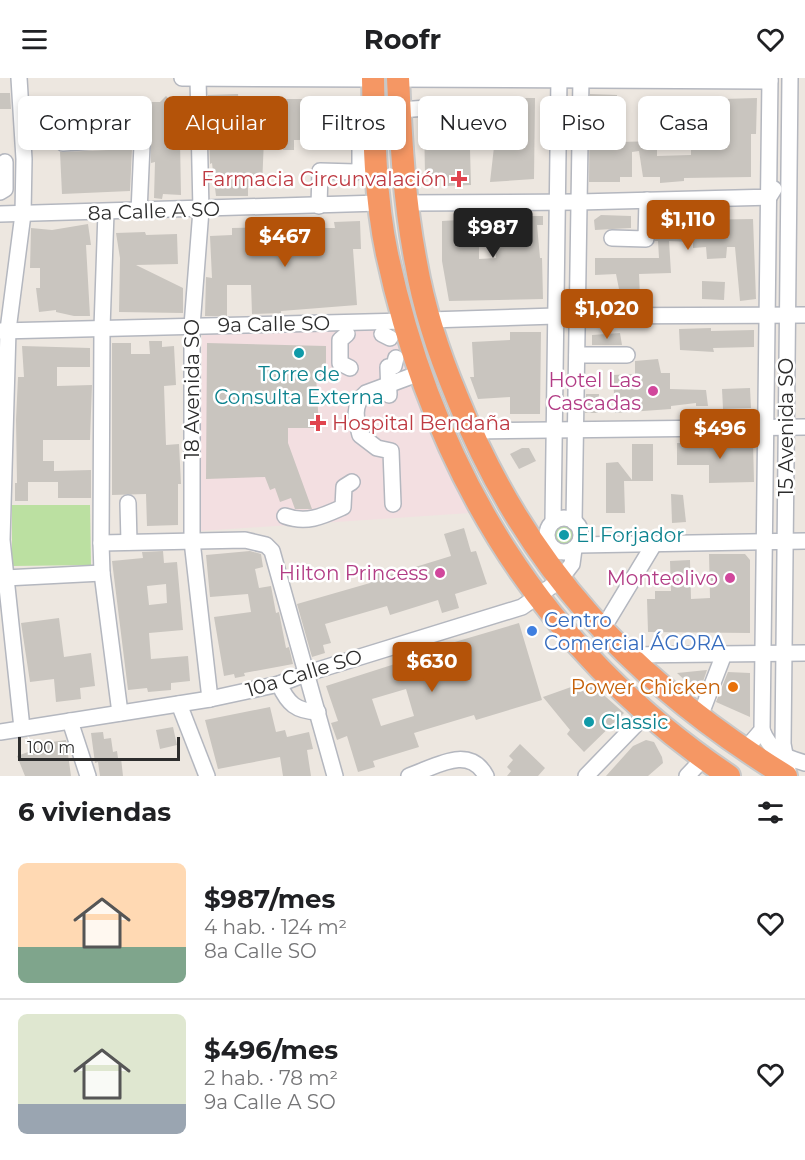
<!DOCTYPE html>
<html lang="es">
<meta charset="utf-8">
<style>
body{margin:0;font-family:Montserrat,sans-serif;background:#f6f6f6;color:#202124;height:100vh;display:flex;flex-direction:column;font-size:22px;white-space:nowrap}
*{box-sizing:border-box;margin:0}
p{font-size:20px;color:#757577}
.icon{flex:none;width:33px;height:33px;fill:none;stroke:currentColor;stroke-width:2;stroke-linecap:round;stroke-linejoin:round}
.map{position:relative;height:698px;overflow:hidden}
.drawer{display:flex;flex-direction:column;background:#fff;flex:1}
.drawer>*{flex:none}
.guide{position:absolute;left:18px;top:18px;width:770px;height:54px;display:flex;gap:12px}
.scale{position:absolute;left:18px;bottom:15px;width:162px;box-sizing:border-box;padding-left:6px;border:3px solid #2d2d2d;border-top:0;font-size:16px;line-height:21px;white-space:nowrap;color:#2d2d2d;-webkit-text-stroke:4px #fff;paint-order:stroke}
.price{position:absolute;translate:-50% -51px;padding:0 14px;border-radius:6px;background:#b45309;color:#fff;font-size:20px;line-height:39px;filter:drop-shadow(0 2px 3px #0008)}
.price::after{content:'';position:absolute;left:50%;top:36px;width:18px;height:14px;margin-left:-9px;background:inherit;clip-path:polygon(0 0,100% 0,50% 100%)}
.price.on{background:#222;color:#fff}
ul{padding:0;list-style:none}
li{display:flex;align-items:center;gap:18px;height:150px;padding:0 18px}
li+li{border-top:2px solid #e0e0e0}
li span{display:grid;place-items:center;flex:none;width:168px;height:120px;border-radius:9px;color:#555}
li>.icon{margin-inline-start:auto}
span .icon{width:72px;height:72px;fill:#fffc;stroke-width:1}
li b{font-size:26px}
h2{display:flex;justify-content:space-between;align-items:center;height:72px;padding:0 18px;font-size:26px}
.pill{padding:0 21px;border-radius:9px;background:#fff;box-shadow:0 3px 9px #0003;font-size:21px;line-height:54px}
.pill.on{background:#b45309;color:#fff}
header{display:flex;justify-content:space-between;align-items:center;height:78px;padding:0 18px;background:#fff;font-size:27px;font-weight:700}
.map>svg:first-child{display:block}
</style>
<header><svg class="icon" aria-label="menu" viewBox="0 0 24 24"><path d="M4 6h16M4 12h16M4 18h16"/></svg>Roofr<svg class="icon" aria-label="heart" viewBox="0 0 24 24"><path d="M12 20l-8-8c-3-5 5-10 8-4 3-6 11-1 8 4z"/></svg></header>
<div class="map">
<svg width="805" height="698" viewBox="0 0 805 698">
<rect width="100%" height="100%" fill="#ede7e0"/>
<polygon fill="#f3dfe1" points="399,251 470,435 200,453 202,254"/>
<g fill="#bbe0a1">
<polygon points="12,427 90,427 91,487 12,488"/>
<circle cx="564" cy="457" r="12"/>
</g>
<g fill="#c9c5bf" fill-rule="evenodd">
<polygon points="0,15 10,15 11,31 0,31"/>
<polygon points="238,16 239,30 275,29 275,21 347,21 347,62 294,62 294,72 283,72 283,61 264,61 262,108 248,109 248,118 216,118 212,85 210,86 208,17"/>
<polygon points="590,16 617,17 617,59 621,59 620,64 657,63 657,78 691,77 691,67 709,67 707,41 694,42 693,34 683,35 682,26 709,25 709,22 723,21 757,20 756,56 751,56 751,99 684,100 684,103 660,105 660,99 643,99 639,73 632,74 632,99 620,99 620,104 589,104"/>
<polygon points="166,18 182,34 182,54 188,53 188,63 180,63 181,117 163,116 162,121 154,120 155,84 151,85 150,54 134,50 57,57 57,49 43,49 42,23 87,22 87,28 117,28 117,19 129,19 129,24 160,24"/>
<polygon points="499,20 535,20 534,101 490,104 494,69 514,68 514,45 499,45"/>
<polygon points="469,36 471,107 447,108 447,100 442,96 425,96 424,44 439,44 442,66 451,71 459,65 458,37"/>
<polygon points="132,71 130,113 62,116 60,74"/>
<polygon points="657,132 683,132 684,137 691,142 753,141 756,221 740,223 735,169 727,169 726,180 707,181 706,169 693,170 693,164 669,163 671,195 639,196 640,220 621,221 616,196 595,197 595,180 659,180 658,163 655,163"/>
<polygon points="601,137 631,138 631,150 595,152 594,142"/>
<path d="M522,138H543V147H537L540,180H542L543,221L449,223L442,183V143L477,141L509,143L522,142ZM479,163H496V180L479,181Z"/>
<polygon points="360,143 361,171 353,171 357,227 281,233 281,235 252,236 251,207 227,207 227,238 205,238 206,199 212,200 210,158 232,157 232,150 285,149 303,146 303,150 335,150 334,144"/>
<polygon points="88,146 91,167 86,167 90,238 74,238 56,234 56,232 39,234 36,210 40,210 40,190 30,190 31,150 52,152"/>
<polygon points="145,154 146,157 177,156 178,186 136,187 183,210 183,235 119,234 120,180 116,155"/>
<polygon points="702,203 725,204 724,222 702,221"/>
<polygon points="711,250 711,253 754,252 754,269 713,270 714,274 680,272 679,251"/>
<polygon points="510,254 541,254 540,336 510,336 510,319 478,321 470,299 474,299 472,264 510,262"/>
<polygon points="620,255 622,267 592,267 592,257"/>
<polygon points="149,263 162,263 162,269 174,268 176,307 164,308 166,367 179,366 181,406 178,406 178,447 147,448 146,416 112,417 112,265 131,265 131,276 150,276"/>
<polygon points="207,265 326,268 326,297 316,297 319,350 288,350 288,365 312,431 295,431 291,420 280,424 275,410 270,412 265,399 206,401"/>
<polygon points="22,268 90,270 90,289 57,289 57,308 92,307 90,362 43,362 43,383 54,383 54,393 91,392 91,420 58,420 58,404 28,404 28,423 15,423 15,405 17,405 16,342 18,299 24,299"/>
<polygon points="658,281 661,295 670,295 670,311 706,312 708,328 696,328 696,325 671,328 671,331 615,335 613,297 635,296 635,283"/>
<polygon points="750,310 751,330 723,331 722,311"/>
<polygon points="586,316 599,316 598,335 585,335"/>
<polygon points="753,364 754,404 709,405 709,387 677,387 677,365"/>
<polygon points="632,366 653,366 653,403 624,403 625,435 606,435 606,385 618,384 632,402"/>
<polygon points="522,370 529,370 536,383 519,391 510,376"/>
<polygon points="671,416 683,417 686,444 672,445"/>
<polygon points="464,450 471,474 476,473 487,506 455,516 459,530 442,535 438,522 390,537 387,528 325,546 331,565 323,567 325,575 312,579 297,526 370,505 367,497 381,492 383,499 451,478 444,456"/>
<path d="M163,473L164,485L177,484L183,552L149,555L151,581L188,578L190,603L171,605V612L148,614L147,610L128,612L112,483L143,480L142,474ZM166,506L167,525L149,527L147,508Z"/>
<polygon points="250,473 261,476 263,489 255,491 259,510 271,508 276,535 279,534 286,570 289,569 293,586 244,595 245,598 235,600 234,596 224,598 214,539 251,534 248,516 210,519 206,477"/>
<polygon points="709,476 745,476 750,482 750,555 648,554 647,521 655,521 655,513 671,513 670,483 690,482 691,521 710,520"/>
<polygon points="59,540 64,579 91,575 95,608 80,610 81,621 56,624 54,601 30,604 21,545"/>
<path d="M519,545L542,622L476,642L474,637L414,655L419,669L373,683L375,689L358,694L347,658L337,662L331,645L338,643L326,608L398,585L397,581ZM406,611L414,638L381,648L372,621Z"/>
<polygon points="707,592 699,615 677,595"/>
<polygon points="728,594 750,595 750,639 716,624"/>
<polygon points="588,603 624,635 584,674 567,656 570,652 543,619"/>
<polygon points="270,629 276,654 285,652 287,659 309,654 313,671 307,672 311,698 283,698 280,679 218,691 205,642"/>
<polygon points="173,649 177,667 160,671 156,652"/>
<polygon points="103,654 104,661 111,660 113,674 117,673 118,680 121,680 123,698 100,698 98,684 95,685 91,655"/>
<polygon points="66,662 71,698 25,698 17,678 45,668 45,665"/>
<polygon points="646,662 654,664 662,679 663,685 648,698 606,698 633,668"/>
<polygon points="520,666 545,690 538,698 507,698 511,693 507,689 513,682 509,678"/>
</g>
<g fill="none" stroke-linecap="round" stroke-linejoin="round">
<defs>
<g id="minor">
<polyline points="19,0 24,81 23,136 8,252 2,462 22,650"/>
<polyline points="182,0 373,1"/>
<polyline points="198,0 201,132 192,248 192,463 210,621"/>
<polyline points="398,1 770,3"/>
<polyline points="447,28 450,61"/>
<polyline points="400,32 467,27"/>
<polyline points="63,65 135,60 142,67 139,134"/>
<polyline points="0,114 5,111 5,84"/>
<polyline points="406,125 579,124 769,119 774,111"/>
<polyline points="319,128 320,93 356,94 360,91 360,56"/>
<polyline points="106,134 102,250 101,465 102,495 120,635"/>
<polyline points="0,136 380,125"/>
<polyline points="612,160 646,161 647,122"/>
<polyline points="429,242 556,238 805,237"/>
<polyline points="0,253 405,243"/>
<polyline points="347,256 340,262 340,285 350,290"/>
<polyline points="382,256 390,260"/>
<polyline points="577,277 627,277"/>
<polyline points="389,317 388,289 394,288 396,280"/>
<polyline points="470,353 805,349"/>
<polyline points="128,425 129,464"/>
<path d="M393,426L391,373L377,370L360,357C356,342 352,326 366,315L420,295"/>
<path d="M285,438C307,446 323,438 343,429L344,409L352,404"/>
<circle cx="564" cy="457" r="17"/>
<polyline points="553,444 559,0"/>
<polyline points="574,444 581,0"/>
<polyline points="101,465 245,462 266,467 272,473 335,698"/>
<polyline points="578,467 805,463"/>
<polyline points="5,500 102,495"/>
<polyline points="602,552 654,466"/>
<polyline points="627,577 805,575"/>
<path d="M279,606C288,626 296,633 318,634"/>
<polyline points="179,626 207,698"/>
<polyline points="699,641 724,576"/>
<polyline points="70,643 88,698"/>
<path d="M762,652C770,673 784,679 805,685"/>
<polyline points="0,654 210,621 279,606 308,595 522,529 559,503 572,486 574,471"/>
<polyline points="739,669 750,666 762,652 770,0"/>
<path d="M409,698C435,689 469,666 486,698"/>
<polyline points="586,698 646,636"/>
<polyline points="687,698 703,681"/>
<polyline points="789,698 783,666 790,0"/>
</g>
<g id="highway">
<path d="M373,0C374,58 375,120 387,176C434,395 542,572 729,698"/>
<path d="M398,0C401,62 404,124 416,185C424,231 439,276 457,319C524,488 633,604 786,698"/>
</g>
</defs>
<use href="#minor" stroke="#b4b7bf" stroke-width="18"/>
<use href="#highway" stroke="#c8c8c8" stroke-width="26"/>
<use href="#minor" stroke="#fff" stroke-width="15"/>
<use href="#highway" stroke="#f59764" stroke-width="22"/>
</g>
<g fill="#e0444e" stroke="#fff" stroke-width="2">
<path d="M456 92h6v6h6v6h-6v6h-6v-6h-6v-6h6z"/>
<path d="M315 336h6v6h6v6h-6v6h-6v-6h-6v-6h6z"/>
</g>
<g fill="#0f9aa8" stroke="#fff" stroke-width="2">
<circle cx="299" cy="275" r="6"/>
<circle cx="564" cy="457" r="6"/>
<circle cx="589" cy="644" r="6"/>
</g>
<g fill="#d1479c" stroke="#fff" stroke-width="2">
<circle cx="653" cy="313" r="6"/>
<circle cx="440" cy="495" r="6"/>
<circle cx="730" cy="500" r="6"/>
</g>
<circle fill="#3f7fe0" stroke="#fff" stroke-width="2" cx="532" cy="553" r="6"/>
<circle fill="#e8710a" stroke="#fff" stroke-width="2" cx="733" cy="609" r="6"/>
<g text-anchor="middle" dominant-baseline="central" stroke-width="5" stroke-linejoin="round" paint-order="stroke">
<g font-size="20" fill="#be3a42" stroke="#fff" text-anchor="end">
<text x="447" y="101">Farmacia Circunvalación</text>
<text x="332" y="345" text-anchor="start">Hospital Bendaña</text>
</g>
<g font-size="20" fill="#2d2d2d" stroke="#fff">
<text transform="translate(154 133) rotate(-2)">8a Calle A SO</text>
<text transform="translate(274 246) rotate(-1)">9a Calle SO</text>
<text transform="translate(192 311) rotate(-90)">18 Avenida SO</text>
<text transform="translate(786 349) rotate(-90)">15 Avenida SO</text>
<text transform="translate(304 595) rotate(-17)">10a Calle SO</text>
</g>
<g font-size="20" fill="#0d838f" stroke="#fff" text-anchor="start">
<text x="299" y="296" text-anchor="middle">Torre de<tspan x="299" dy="23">Consulta Externa</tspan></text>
<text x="576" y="457">El Forjador</text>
<text x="601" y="644">Classic</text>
</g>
<g font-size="20" fill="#b23c85" stroke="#fff" text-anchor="end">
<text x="641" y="302">Hotel Las<tspan x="641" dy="23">Cascadas</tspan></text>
<text x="428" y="495">Hilton Princess</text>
<text x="718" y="500">Monteolivo</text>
</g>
<g font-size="20" fill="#366cbe" stroke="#fff" text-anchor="start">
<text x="544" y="542">Centro<tspan x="544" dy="23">Comercial ÁGORA</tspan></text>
</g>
<g font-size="20" fill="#c56008" stroke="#fff" text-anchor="end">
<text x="721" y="609">Power Chicken</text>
</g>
</g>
</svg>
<div class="scale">100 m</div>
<b class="price" style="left:688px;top:173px">$1,110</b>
<b class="price on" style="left:493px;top:181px">$987</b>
<b class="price" style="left:285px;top:190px">$467</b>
<b class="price" style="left:607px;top:262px">$1,020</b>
<b class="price" style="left:720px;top:382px">$496</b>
<b class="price" style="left:432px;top:615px">$630</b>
<div class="guide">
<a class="pill">Comprar</a>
<a class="pill on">Alquilar</a>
<a class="pill">Filtros</a>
<a class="pill">Nuevo</a>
<a class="pill">Piso</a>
<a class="pill">Casa</a>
</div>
</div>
<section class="drawer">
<h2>6 viviendas<svg class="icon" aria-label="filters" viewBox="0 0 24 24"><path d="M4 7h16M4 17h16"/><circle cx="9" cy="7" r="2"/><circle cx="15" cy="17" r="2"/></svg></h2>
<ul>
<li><span style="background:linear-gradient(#ffd9b3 70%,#7fa58c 0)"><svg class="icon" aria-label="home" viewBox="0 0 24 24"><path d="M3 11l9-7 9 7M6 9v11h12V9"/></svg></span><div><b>$987/mes</b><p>4 hab. · 124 m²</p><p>8a Calle SO</p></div><svg class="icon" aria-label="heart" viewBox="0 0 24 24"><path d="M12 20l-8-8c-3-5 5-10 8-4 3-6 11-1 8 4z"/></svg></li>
<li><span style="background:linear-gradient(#dfe7d0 75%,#9aa5b1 0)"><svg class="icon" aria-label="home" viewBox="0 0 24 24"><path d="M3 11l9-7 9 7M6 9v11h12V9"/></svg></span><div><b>$496/mes</b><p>2 hab. · 78 m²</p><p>9a Calle A SO</p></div><svg class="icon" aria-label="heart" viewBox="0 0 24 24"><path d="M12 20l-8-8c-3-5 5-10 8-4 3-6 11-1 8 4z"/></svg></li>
</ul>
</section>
